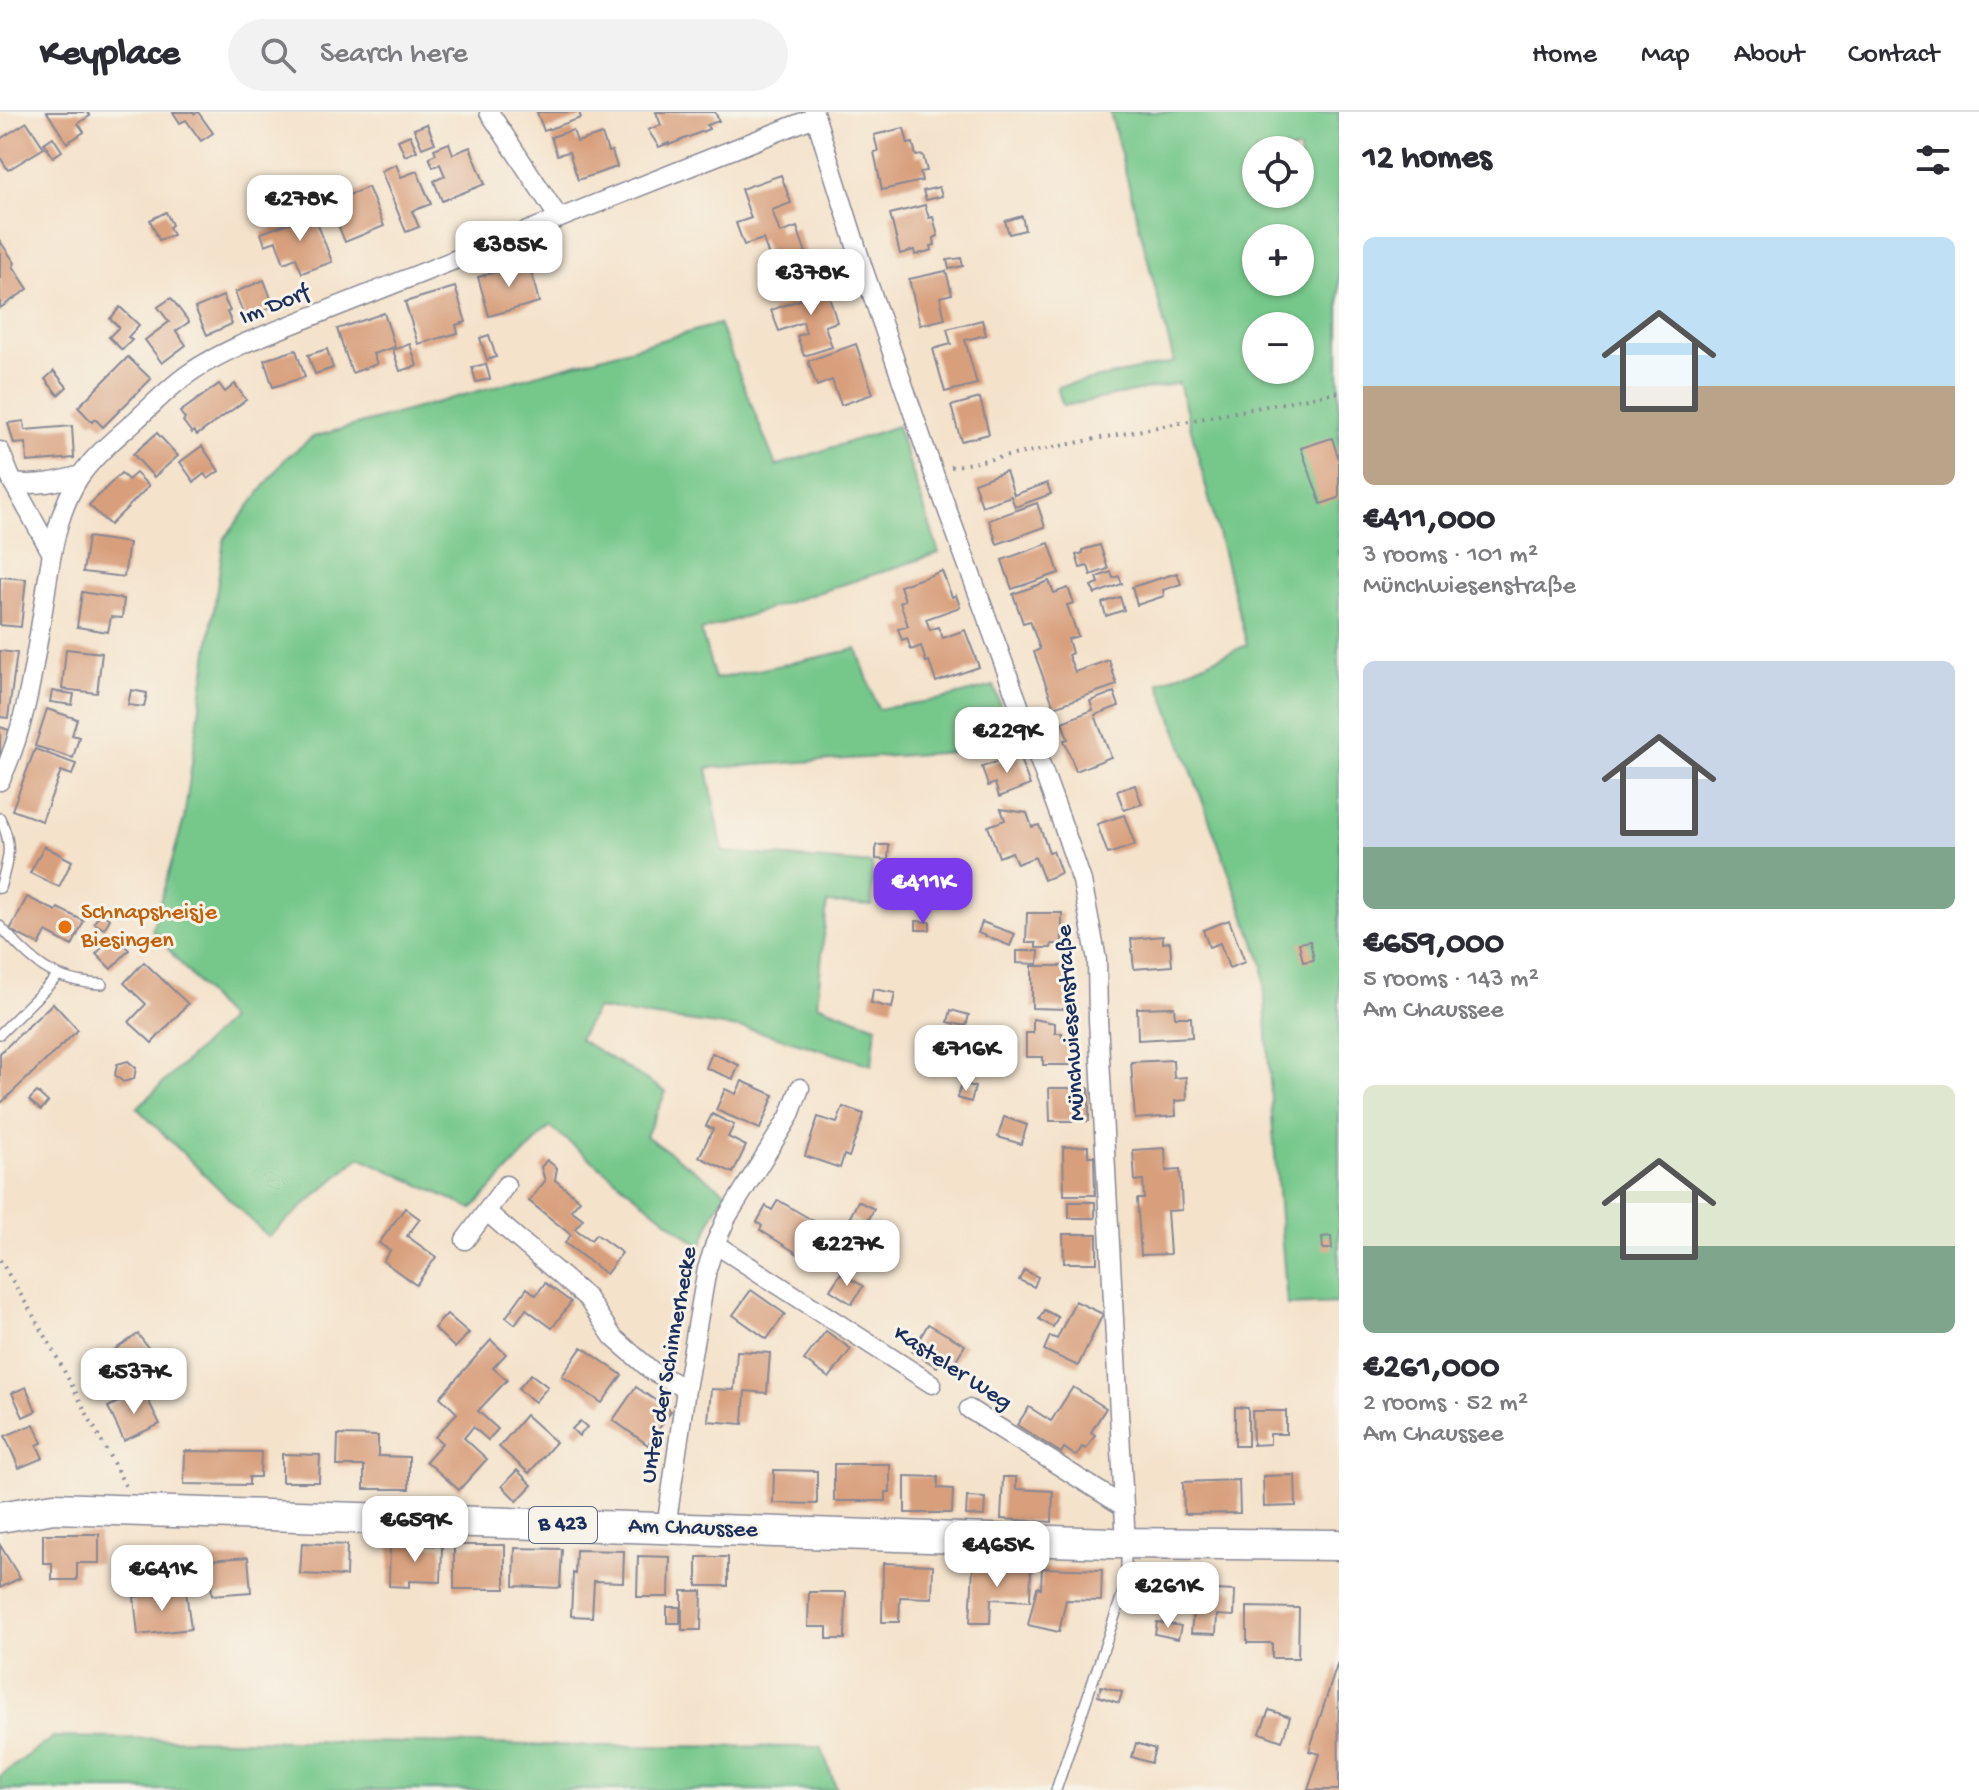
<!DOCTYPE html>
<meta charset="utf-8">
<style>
body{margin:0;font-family:"Gochi Hand",sans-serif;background:#f2f2f3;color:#2b2b33;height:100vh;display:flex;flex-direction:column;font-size:30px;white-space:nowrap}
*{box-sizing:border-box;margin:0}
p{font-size:26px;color:#7c7c81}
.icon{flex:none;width:44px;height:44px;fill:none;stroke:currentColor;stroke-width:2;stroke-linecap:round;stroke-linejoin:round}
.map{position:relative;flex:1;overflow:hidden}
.sheet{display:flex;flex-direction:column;background:#fff;width:640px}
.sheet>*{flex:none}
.fabs{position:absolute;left:1242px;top:24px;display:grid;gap:16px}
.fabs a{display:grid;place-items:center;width:72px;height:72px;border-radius:50%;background:#fff;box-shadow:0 2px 6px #0004;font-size:40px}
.price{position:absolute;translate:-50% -68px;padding:0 18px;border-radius:16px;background:#fff;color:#222;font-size:26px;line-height:52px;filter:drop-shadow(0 2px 4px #0008)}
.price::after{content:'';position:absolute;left:50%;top:48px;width:24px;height:18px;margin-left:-12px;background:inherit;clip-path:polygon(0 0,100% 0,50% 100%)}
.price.active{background:#7c3aed;color:#fff}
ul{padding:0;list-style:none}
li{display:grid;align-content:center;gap:16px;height:424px;padding:0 24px}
li span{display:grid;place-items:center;height:248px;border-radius:12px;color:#555}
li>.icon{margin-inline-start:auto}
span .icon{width:144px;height:144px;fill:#fffc;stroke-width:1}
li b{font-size:34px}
h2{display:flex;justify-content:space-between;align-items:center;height:96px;padding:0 24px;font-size:34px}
header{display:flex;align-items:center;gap:48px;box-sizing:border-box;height:112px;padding:0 40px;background:#fff;border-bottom:2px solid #e1e1e2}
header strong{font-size:38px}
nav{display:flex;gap:44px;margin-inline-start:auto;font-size:28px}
.search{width:560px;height:72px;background:#f2f2f3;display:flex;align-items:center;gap:20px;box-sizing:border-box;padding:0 28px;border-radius:44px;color:#7c7c81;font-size:30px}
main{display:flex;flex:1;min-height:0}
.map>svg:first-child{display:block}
</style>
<header>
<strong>Keyplace</strong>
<div class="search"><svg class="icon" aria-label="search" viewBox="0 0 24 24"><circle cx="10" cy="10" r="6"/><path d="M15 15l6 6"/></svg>Search here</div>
<nav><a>Home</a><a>Map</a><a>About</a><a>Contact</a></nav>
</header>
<main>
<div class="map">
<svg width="1339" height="1678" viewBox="0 0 1339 1678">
<rect width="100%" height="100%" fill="#f7f3e8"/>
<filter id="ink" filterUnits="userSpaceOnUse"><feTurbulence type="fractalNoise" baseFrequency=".0125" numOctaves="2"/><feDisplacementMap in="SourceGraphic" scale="16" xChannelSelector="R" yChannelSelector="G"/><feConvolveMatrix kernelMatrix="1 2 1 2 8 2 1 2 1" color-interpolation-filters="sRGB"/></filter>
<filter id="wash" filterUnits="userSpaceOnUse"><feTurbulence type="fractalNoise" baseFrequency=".006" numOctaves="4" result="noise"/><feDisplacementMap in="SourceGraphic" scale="32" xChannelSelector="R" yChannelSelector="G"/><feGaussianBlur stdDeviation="1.8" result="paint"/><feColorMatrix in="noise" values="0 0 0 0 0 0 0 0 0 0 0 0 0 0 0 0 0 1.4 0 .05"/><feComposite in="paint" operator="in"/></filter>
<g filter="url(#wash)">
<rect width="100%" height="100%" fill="#f4e2cb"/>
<g fill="#74c78a" stroke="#487b74" stroke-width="2" fill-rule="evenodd">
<path d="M1110,0H1339V1191L1287,1193L1272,1005L1263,853L1159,571L1247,533L1179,271L1063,294L1057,275L1174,250ZM1256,38H1300V82H1256ZM1256,126H1300V170H1256ZM1256,214H1300V258H1256Z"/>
<polygon points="719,212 776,354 897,314 939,441 701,519 715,567 857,537 878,597 942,587 994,574 1010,625 956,640 707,656 723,740 872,752 872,794 827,791 817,892 876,914 872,953 754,918 596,897 579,927 666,980 646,1024 726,1080 712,1105 701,1135 550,1015 472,1097 360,1045 268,1125 137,996 229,908 152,818 184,707 224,427 286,346 313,325"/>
<polygon points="53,1625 587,1634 821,1635 837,1678 0,1678 0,1664"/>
</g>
<g id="blocks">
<g fill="#d89f7c">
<polygon points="47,0 87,0 90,4 78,11 84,20 67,31"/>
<polygon points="173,0 193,0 195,2 198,0 213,21 201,29 186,8 180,11"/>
<polygon points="537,0 579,0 581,6 544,19"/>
<polygon points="656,0 715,0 719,9 707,13 709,17 669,33 669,31 659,35 648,18 661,13"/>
<polygon points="27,10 44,36 8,58 0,45 0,27"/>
<polygon points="427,12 435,31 422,36 414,17"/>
<polygon points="904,16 908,32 913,31 916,44 923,43 927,59 920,60 922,69 882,78 874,40 878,39 874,23"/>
<polygon points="573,18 577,30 602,22 608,40 612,39 617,55 578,68 569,40 557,43 551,25"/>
<polygon points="410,23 417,39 405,44 398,28"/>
<polygon points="53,25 62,39 53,45 44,31"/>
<polygon points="449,31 453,42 470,35 485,72 442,89 434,69 445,64 440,52 433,55 429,45 436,42 434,37"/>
<polygon points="396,52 401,65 417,59 431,92 412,99 419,115 406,120 381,59"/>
<polygon points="781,63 791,91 772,98 780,121 797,115 813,161 764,178 758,160 773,155 763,127 744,133 736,111 751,106 741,77"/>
<polygon points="368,75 384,114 345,130 329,91"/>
<polygon points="939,75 942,84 926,88 923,79"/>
<polygon points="925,93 929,106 933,105 938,124 934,126 935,133 931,134 932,138 915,143 914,138 900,142 890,102"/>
<polygon points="166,100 172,113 169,115 173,123 159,128 150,108"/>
<polygon points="314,102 332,150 302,161 296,146 284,151 276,129 265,133 261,121"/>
<polygon points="1022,104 1025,118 1009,122 1005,109"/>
<polygon points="0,129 15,151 13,154 28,177 0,196"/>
<polygon points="961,146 963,154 949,157 947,148"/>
<polygon points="529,151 539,190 489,204 478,165"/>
<polygon points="946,159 952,182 940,185 945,207 920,213 909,167"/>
<polygon points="840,161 844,173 827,178 837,210 825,214 832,235 804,244 797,224 806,221 803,210 779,219 771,198 823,180 819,169"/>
<polygon points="264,168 274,194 245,206 235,180"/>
<polygon points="455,175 466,210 456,213 458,221 418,232 405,190"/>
<polygon points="223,184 230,199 227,200 232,212 207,223 195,196"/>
<polygon points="171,186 189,210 176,219 186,233 162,251 145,228 169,210 158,195"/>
<polygon points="120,195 139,213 128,225 132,228 122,238 109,225 119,215 110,207"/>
<polygon points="384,201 395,235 373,242 377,252 352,261 337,217"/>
<polygon points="982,208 986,223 965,228 977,272 945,280 933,237 951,232 947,217"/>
<polygon points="489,223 496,245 487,248 480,226"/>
<polygon points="410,232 417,254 400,259 393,238"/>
<polygon points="856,232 873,282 841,293 832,268 817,274 808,249"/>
<polygon points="327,237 333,256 315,262 308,243"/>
<polygon points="296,238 305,265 273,275 264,248"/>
<polygon points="128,245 151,267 103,315 95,307 92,310 78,295"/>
<polygon points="486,252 490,267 476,270 472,255"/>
<polygon points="54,259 67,275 58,283 45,267"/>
<polygon points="219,272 225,280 235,272 246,288 197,323 194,319 192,321 183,309 185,307 180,300"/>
<polygon points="980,286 989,322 961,329 951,294"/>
<polygon points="24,309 25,318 72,314 74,346 27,350 26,331 14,332 8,311"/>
<polygon points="157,321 178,344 154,365 133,342"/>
<polygon points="1332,326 1339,348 1339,386 1321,392 1301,336"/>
<polygon points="202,334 219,359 208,367 204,362 194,370 180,350"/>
<polygon points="1006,359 1014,383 1047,371 1051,382 1015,395 1011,384 982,394 974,371"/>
<polygon points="121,361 128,368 136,361 149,374 110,413 89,393"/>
<polygon points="1037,391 1045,415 997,432 989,408"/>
<polygon points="88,425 129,431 124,465 83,460"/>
<polygon points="1049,431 1059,461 1012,477 1002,448"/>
<polygon points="1100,433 1108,457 1091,463 1088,454 1080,456 1076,443 1083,441 1082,438"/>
<polygon points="942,459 952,485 956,483 960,495 926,507 930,518 938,515 943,526 965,518 979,555 936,570 929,549 926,550 921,534 911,538 907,526 902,528 898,517 908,514 900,490 905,488 900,474"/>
<polygon points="1111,460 1113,466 1119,464 1122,472 1095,482 1091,474 1099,471 1097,465"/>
<polygon points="1177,461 1181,472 1163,478 1164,484 1137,493 1132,475"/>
<polygon points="0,465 26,467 21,515 0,513"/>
<polygon points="1049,469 1054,481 1068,476 1074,491 1067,493 1078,524 1068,527 1072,541 1068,543 1075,560 1109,548 1117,573 1054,595 1034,540 1040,537 1030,509 1023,511 1013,482"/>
<polygon points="82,480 124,487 122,506 111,505 108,520 77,515"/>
<polygon points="1120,485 1124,498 1106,504 1102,491"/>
<polygon points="66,537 102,541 97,581 62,577"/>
<polygon points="0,539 17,541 8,606 0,605"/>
<polygon points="131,578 147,581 144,595 128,593"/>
<polygon points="52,579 74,582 72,593 50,590"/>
<polygon points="1114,580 1119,594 1095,603 1111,645 1076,659 1064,628 1068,627 1062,610 1093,598 1090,589"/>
<polygon points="47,597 77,607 72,623 79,625 73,646 35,634"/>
<polygon points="0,615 9,618 1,645 0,645"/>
<polygon points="35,637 76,652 72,663 61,659 42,709 12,698"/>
<polygon points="1018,642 1030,673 999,685 995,671 988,674 982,655"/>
<polygon points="1135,673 1142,692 1124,698 1117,679"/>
<polygon points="1001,697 1027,701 1032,715 1039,713 1049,740 1053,739 1061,761 1044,768 1035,745 1017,752 1012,740 999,745 988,714 1005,708"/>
<polygon points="1124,703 1135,733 1108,742 1097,712"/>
<polygon points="876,733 889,733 888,748 876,747"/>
<polygon points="44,734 72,749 59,775 30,761"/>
<polygon points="27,785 56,799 58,796 84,809 72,834 46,820 39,833 10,818"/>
<polygon points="100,801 110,807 104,817 94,811"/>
<polygon points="1027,801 1062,801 1062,832 1052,832 1051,836 1036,836 1036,831 1026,831"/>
<polygon points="1229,808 1245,850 1229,856 1220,831 1209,835 1203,818"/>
<polygon points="916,809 930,810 930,818 916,818"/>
<polygon points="982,810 1015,822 1010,834 978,821"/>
<polygon points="114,823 129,838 111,857 96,842"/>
<polygon points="1163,824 1163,831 1170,830 1172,854 1134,857 1131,827"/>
<polygon points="1310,829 1314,848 1303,850 1299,831"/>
<polygon points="1017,839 1039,839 1038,852 1017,851"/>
<polygon points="144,850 188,892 152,931 129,910 146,892 124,871"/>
<polygon points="1032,854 1066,854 1066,897 1032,896"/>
<polygon points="873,877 895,881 892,896 871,891"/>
<polygon points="53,891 78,918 0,992 0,941"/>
<polygon points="1174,895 1175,905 1191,905 1192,925 1138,928 1137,896"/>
<polygon points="951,898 969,903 966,914 948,910"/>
<polygon points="1033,907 1055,911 1055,921 1062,921 1062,926 1072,927 1072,953 1043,953 1043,945 1026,945 1026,921 1033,921"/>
<polygon points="712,941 739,953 733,967 706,956"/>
<polygon points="1173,948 1174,966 1186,965 1187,988 1175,989 1176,1004 1135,1007 1131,950"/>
<polygon points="128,949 136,956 134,967 123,970 115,963 117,952"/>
<polygon points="742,969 774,983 760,1017 716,998 725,977 736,982"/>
<polygon points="962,971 975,975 971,990 957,986"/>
<polygon points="1049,976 1089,976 1089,1009 1050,1009"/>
<polygon points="37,980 48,990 41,998 29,988"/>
<polygon points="843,995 864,1002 849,1045 844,1043 840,1056 805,1044 818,1005 837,1011"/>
<polygon points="712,1002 734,1013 728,1025 746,1034 733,1061 699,1045 713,1017 706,1014"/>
<polygon points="1004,1005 1027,1013 1021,1032 998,1025"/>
<polygon points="1088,1034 1088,1044 1094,1044 1095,1083 1064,1083 1063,1035"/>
<polygon points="1165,1036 1166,1059 1180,1058 1182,1098 1167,1099 1170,1142 1141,1143 1137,1087 1144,1087 1143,1068 1135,1069 1133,1038"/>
<polygon points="547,1048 557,1056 555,1068 580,1088 571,1098 583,1107 575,1117 591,1128 596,1122 622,1141 606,1162 565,1131 571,1123 529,1089 545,1069 541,1055"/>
<polygon points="778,1088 822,1114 803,1145 760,1118 762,1114 757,1110 766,1094 772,1098"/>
<polygon points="858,1089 874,1097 866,1113 850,1105"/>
<rect x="1069" y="1090" width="26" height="16"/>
<polygon points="405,1096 420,1107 407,1124 436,1145 416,1173 383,1149 390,1139 379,1131"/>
<polygon points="1063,1122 1097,1122 1097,1151 1064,1151"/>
<polygon points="1331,1124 1332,1137 1323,1137 1322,1125"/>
<polygon points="1024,1158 1038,1165 1034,1175 1019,1168"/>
<polygon points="841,1161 863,1174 852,1192 830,1178"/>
<polygon points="545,1171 571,1190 552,1216 526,1197 515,1212 506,1205 527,1176 536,1183"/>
<polygon points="751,1178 785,1202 767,1227 733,1203"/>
<polygon points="1075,1189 1103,1202 1078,1254 1044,1238 1050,1224 1057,1227"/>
<polygon points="1044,1198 1058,1205 1053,1215 1039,1207"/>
<polygon points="447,1202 469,1221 455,1236 434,1216"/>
<polygon points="928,1212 965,1233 954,1251 943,1245 937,1255 912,1240"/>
<polygon points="826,1219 851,1237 829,1266 804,1248"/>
<polygon points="138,1222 154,1244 124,1265 108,1242"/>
<polygon points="491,1228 506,1242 493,1256 507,1268 478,1299 498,1317 488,1328 473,1315 464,1326 487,1347 459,1378 426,1349 442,1331 435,1325 457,1301 440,1285"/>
<polygon points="582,1235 622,1263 602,1291 562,1264"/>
<polygon points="737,1239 770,1241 767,1281 745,1279 743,1312 708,1309 711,1277 734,1278"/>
<polygon points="531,1262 548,1275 535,1290 518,1277"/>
<polygon points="26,1275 36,1299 23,1305 12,1281"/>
<polygon points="636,1275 671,1299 648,1333 613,1308"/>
<polygon points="1073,1275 1106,1296 1091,1320 1095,1323 1086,1337 1082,1335 1076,1344 1064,1336 1061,1341 1017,1313 1029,1295 1051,1309"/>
<polygon points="143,1278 160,1312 124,1329 108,1295"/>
<polygon points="1235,1295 1248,1296 1248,1334 1235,1334"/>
<polygon points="1252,1299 1286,1299 1286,1322 1270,1322 1270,1332 1253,1333"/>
<polygon points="526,1303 556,1330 529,1361 499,1335"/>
<polygon points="580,1309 587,1315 579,1324 572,1317"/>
<polygon points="34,1312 42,1331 37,1333 43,1346 19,1356 5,1324"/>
<polygon points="338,1323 378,1324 378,1344 409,1345 409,1377 364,1377 364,1354 337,1354"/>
<polygon points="185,1339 261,1340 260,1365 249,1365 249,1373 184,1372"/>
<polygon points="282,1342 320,1343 319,1370 282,1370"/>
<polygon points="834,1352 890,1352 890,1380 886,1380 886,1389 834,1389"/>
<polygon points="517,1358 532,1373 517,1389 502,1374"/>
<polygon points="774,1358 817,1359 817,1392 773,1391"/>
<polygon points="1295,1363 1296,1394 1264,1395 1263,1364"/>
<polygon points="905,1364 938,1365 938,1376 953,1377 952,1401 905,1401"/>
<polygon points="1003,1365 1016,1365 1016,1377 1053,1379 1052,1410 1001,1407"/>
<polygon points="1239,1368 1240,1401 1184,1402 1183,1370"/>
<polygon points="967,1385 985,1386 984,1404 966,1403"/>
<polygon points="43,1422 99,1422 99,1451 77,1451 77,1468 52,1468 52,1451 43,1451"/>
<polygon points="302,1431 347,1433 346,1464 300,1462"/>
<polygon points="390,1432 442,1434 441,1470 409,1469 409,1475 389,1474"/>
<polygon points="0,1433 20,1466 0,1476"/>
<rect x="454" y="1433" width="51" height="44"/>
<polygon points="515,1436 562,1437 560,1476 514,1474"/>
<polygon points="576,1438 624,1439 623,1470 594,1469 592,1505 571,1504 573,1461 575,1462"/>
<polygon points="638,1444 670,1445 669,1485 637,1485"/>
<polygon points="248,1445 251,1480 212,1483 209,1448"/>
<rect x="697" y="1445" width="31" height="29"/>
<polygon points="883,1451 933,1453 932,1486 900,1485 899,1510 882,1510"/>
<polygon points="973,1454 1031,1456 1030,1489 991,1487 990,1511 970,1511"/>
<polygon points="1042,1456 1102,1458 1101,1489 1066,1488 1059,1520 1028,1513 1037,1475 1041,1476"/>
<polygon points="1143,1458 1187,1459 1186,1487 1172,1486 1172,1492 1142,1491"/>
<polygon points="1195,1477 1235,1479 1234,1504 1217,1503 1216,1522 1191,1521"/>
<polygon points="186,1479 191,1517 138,1523 134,1485"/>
<polygon points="682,1479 702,1479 701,1518 682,1518"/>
<polygon points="809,1480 846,1480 845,1527 827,1527 827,1515 808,1515"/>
<rect x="667" y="1495" width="13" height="16"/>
<polygon points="1247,1495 1299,1496 1298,1546 1272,1546 1272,1531 1247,1531"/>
<polygon points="1157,1510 1181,1514 1178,1527 1155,1522"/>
<polygon points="1338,1550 1339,1678 1308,1678 1320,1642 1309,1639"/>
<polygon points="1101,1574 1122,1580 1119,1591 1098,1584"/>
<polygon points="1269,1598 1290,1605 1282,1629 1260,1621"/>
<polygon points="1136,1631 1155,1637 1151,1651 1132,1645"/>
</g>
</g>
</g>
<g filter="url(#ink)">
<use href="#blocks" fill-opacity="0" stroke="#888894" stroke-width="2"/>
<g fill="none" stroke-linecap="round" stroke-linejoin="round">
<defs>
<g id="lane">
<path d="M0,706C14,735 8,747 0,776"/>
<path d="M0,814C32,849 51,870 102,872"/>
<polyline points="0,922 58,864"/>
<polyline points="1056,1678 1123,1480 1126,1465 1126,1437"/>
</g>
<g id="street">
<polyline points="489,0 559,106"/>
<polyline points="814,0 863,156 933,359 1060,705 1082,769 1097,848 1098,908 1126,1432"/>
<polyline points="0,339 13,371 51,440"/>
<path d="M13,371C37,374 57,370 81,363"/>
<path d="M0,669C25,618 33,559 42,504C50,456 53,406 80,364C95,343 117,325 136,308C154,292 171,273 191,260C208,248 226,240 245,231L815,5"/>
<polyline points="487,1100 587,1186 613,1225 652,1259 686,1277"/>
<polyline points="465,1128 506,1073"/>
<polyline points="715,1132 932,1272"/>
<polyline points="969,1297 1123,1394"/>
<polyline points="666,1416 686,1277 707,1157 715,1132 727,1105 789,1005 800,976"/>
</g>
<polyline id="primary" points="0,1405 54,1396 1112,1431 1339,1433"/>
</defs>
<use href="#lane" stroke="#888894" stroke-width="12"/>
<use href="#street" stroke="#888894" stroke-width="21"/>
<use href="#primary" stroke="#888894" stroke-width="33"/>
<g stroke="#888894" stroke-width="4" stroke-dasharray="2 6" stroke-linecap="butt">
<polyline points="951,355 1339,280"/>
<polyline points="0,1148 46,1225 126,1375"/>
</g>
<use href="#lane" stroke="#fff" stroke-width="9"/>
<use href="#street" stroke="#fff" stroke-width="18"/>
<use href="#primary" stroke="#fff" stroke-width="30"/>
</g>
</g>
<circle fill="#e8710a" stroke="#f7f3e8" stroke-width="3" cx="65" cy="815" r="8"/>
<g text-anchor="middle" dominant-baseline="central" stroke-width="6" stroke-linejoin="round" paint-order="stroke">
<rect fill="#f7f3e8" stroke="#5d6a87" stroke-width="2" x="529" y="1395" width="68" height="36" rx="6"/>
<g font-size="22" font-weight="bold" fill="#1b2f5e">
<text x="563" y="1413">B 423</text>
</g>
<g font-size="24" fill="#1b2f5e" stroke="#f7f3e8">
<text transform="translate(275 194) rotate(-22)">Im Dorf</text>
<text transform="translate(1072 911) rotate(-94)">Münchwiesenstraße</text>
<text transform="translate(670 1253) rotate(-80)">Unter der Schinnerhecke</text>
<text transform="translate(952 1257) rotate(33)">Kasteler Weg</text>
<text transform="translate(693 1417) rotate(2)">Am Chaussee</text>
</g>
<g font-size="24" fill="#c56008" stroke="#f7f3e8" text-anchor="start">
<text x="81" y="801">Schnapsheisje<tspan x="81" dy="28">Biesingen</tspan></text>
</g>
</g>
</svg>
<div class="fabs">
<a><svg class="icon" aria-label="locate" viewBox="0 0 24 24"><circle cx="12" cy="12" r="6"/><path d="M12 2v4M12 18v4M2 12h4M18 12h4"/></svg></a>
<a>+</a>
<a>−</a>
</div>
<b class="price" style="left:300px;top:131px">€278K</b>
<b class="price" style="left:509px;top:177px">€385K</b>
<b class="price" style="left:811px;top:205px">€378K</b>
<b class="price" style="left:1007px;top:663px">€229K</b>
<b class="price active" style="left:923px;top:814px">€411K</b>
<b class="price" style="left:966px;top:981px">€716K</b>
<b class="price" style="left:847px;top:1176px">€227K</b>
<b class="price" style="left:134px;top:1304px">€537K</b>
<b class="price" style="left:415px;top:1452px">€659K</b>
<b class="price" style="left:997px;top:1477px">€465K</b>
<b class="price" style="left:162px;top:1501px">€641K</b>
<b class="price" style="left:1168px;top:1518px">€261K</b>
</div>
<section class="sheet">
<h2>12 homes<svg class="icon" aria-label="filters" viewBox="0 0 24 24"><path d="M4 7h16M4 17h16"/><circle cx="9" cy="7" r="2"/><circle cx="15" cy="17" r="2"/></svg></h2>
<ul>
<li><span style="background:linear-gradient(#bfe0f5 60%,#b9a48a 0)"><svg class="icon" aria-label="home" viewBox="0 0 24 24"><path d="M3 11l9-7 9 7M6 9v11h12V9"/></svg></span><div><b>€411,000</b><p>3 rooms · 101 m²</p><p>Münchwiesenstraße</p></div></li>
<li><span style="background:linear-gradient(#c9d6e8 75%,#7fa58c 0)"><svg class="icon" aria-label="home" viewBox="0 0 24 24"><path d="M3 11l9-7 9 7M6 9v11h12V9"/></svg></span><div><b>€659,000</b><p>5 rooms · 143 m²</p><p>Am Chaussee</p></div></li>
<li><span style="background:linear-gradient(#dfe7d0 65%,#7fa58c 0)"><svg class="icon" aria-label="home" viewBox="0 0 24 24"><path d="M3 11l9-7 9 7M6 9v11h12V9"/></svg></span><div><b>€261,000</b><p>2 rooms · 52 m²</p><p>Am Chaussee</p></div></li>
</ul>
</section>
</main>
